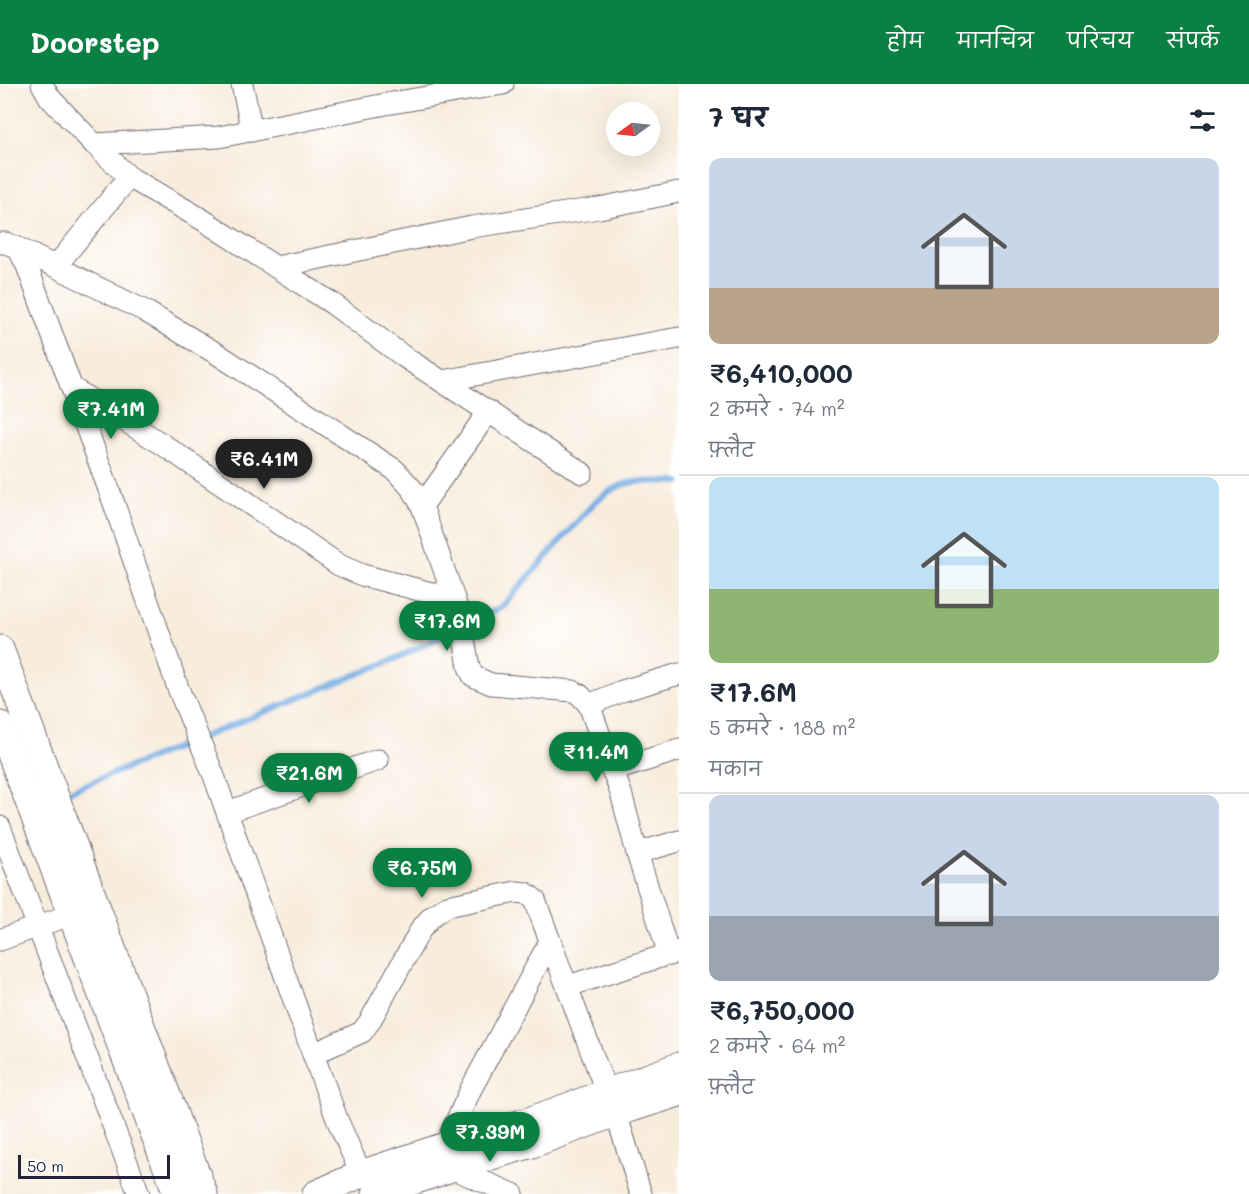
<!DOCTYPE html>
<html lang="hi">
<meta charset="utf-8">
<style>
body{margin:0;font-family:Mali,"Playpen Sans Deva",sans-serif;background:#f6f6f7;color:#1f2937;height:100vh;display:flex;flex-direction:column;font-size:22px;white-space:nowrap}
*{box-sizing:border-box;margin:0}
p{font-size:20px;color:#747a83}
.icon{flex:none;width:33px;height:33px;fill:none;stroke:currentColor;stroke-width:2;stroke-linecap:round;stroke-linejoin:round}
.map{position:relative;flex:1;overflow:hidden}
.drawer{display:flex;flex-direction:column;background:#fff;width:570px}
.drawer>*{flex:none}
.needle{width:39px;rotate:255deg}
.buttons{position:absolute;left:606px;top:18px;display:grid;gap:12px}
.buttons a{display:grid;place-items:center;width:54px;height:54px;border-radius:50%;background:#fff;box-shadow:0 6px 24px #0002;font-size:30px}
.scale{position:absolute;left:18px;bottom:15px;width:152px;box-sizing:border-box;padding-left:6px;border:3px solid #22223b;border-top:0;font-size:16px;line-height:21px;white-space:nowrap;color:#22223b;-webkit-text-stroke:4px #fff;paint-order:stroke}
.price{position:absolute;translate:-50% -51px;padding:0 14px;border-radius:21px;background:#0b8043;color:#fff;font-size:20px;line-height:39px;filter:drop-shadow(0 2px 3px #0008)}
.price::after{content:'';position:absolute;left:50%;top:36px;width:18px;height:14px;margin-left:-9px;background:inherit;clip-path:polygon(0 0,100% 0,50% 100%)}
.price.current{background:#222;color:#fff}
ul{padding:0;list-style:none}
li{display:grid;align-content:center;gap:12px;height:318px;padding:0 30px}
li+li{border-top:2px solid #e0e1e3}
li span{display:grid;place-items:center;height:186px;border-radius:12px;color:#555}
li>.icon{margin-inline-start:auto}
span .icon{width:108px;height:108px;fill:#fffc;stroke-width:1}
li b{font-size:26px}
h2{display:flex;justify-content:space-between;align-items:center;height:72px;padding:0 30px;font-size:26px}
header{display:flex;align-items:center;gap:36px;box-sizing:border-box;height:84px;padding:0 30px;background:#0b8043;color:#fff}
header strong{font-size:28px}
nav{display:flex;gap:33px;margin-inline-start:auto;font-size:21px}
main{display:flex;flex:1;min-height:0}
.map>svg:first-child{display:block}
</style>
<header>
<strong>Doorstep</strong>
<nav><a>होम</a><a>मानचित्र</a><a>परिचय</a><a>संपर्क</a></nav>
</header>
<main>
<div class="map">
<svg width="679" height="1110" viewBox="0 0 679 1110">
<rect width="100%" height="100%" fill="#fff"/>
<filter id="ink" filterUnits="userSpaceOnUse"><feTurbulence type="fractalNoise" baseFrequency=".0167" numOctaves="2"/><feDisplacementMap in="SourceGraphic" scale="12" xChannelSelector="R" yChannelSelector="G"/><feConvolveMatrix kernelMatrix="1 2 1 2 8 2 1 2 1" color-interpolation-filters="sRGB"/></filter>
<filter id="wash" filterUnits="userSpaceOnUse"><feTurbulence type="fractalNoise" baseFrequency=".008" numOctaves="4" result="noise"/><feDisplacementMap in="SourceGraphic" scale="24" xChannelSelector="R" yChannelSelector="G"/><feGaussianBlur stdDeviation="1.35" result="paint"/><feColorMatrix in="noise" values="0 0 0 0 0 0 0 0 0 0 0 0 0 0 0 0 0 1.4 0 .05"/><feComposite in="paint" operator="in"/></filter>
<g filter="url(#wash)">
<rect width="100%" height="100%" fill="#f8ecdb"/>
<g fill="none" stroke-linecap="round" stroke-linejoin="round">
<path stroke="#72abe2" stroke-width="6" d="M70,707L395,575L502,523L594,419C624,392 642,397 679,398"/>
</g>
</g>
<g filter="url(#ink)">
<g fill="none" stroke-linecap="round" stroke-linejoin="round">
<defs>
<g id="minor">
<polyline points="42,0 50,14 94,60 129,93 203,136 333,220 403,272 582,389"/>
<polyline points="242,0 252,47"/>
<polyline points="94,60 219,53 386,20 503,0"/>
<polyline points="0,159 6,159 18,164 27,182 112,414 178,604 214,692 313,970 337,1035 361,1090"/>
<polyline points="18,164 145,227 219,271 395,386 413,406 422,422 460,532 469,583 473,592 491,600 573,607 580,611 589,621 621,709 637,769 669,871"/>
<polyline points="56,182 129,93"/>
<polyline points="276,183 472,143 599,124 679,108"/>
<polyline points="442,297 679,254"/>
<polyline points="72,304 162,360 339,481 362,491 454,515"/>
<polyline points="422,422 489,327"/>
<polyline points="589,621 622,607 679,590"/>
<polyline points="612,687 679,666"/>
<polyline points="227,728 378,676"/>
<polyline points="0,743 139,1110"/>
<polyline points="637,769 679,757"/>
<polyline points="0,856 86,825"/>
<polyline points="568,902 679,867"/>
<polyline points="313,970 362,948 370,937 421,845 432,832 447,822 516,808 526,809 535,816 550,857"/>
<polyline points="616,1029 641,1110"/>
<polyline points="445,1062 471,1005 550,857 606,1007"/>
<polyline points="451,1084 513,1110"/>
</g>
<g id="tertiary">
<polyline points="0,565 204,1110"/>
<polyline points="0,641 177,1110"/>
<polyline points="316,1110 361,1090 445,1062 526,1038 679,982"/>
<polyline points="376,1110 451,1084 532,1060 616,1029 679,1009"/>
</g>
</defs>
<use href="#minor" stroke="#6d6973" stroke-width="23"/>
<use href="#tertiary" stroke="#6d6973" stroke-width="29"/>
<use href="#minor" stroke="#fff" stroke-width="21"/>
<use href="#tertiary" stroke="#fff" stroke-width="27"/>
</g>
</g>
</svg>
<div class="buttons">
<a><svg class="needle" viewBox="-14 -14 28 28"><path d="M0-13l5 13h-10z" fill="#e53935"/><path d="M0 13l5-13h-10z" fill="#747a83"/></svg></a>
</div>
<div class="scale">50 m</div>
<b class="price" style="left:111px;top:356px">₹7.41M</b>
<b class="price current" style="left:264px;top:406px">₹6.41M</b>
<b class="price" style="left:447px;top:568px">₹17.6M</b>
<b class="price" style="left:596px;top:699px">₹11.4M</b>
<b class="price" style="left:309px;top:720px">₹21.6M</b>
<b class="price" style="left:422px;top:815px">₹6.75M</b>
<b class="price" style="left:490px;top:1079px">₹7.39M</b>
</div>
<section class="drawer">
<h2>7 घर<svg class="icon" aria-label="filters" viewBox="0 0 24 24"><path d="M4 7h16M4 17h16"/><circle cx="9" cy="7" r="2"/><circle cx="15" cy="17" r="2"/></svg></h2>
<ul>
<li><span style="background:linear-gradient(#c9d6e8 70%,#b9a48a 0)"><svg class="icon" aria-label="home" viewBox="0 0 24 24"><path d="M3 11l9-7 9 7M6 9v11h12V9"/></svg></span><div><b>₹6,410,000</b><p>2 कमरे · 74 m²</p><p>फ़्लैट</p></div></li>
<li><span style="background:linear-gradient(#bfe0f5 60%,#8fb573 0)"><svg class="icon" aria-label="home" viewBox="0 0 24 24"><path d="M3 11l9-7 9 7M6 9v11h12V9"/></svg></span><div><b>₹17.6M</b><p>5 कमरे · 188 m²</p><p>मकान</p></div></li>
<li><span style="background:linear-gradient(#c9d6e8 65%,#9aa5b1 0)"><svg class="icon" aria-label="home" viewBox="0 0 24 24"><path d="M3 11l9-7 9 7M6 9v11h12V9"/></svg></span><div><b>₹6,750,000</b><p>2 कमरे · 64 m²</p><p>फ़्लैट</p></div></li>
</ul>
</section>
</main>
